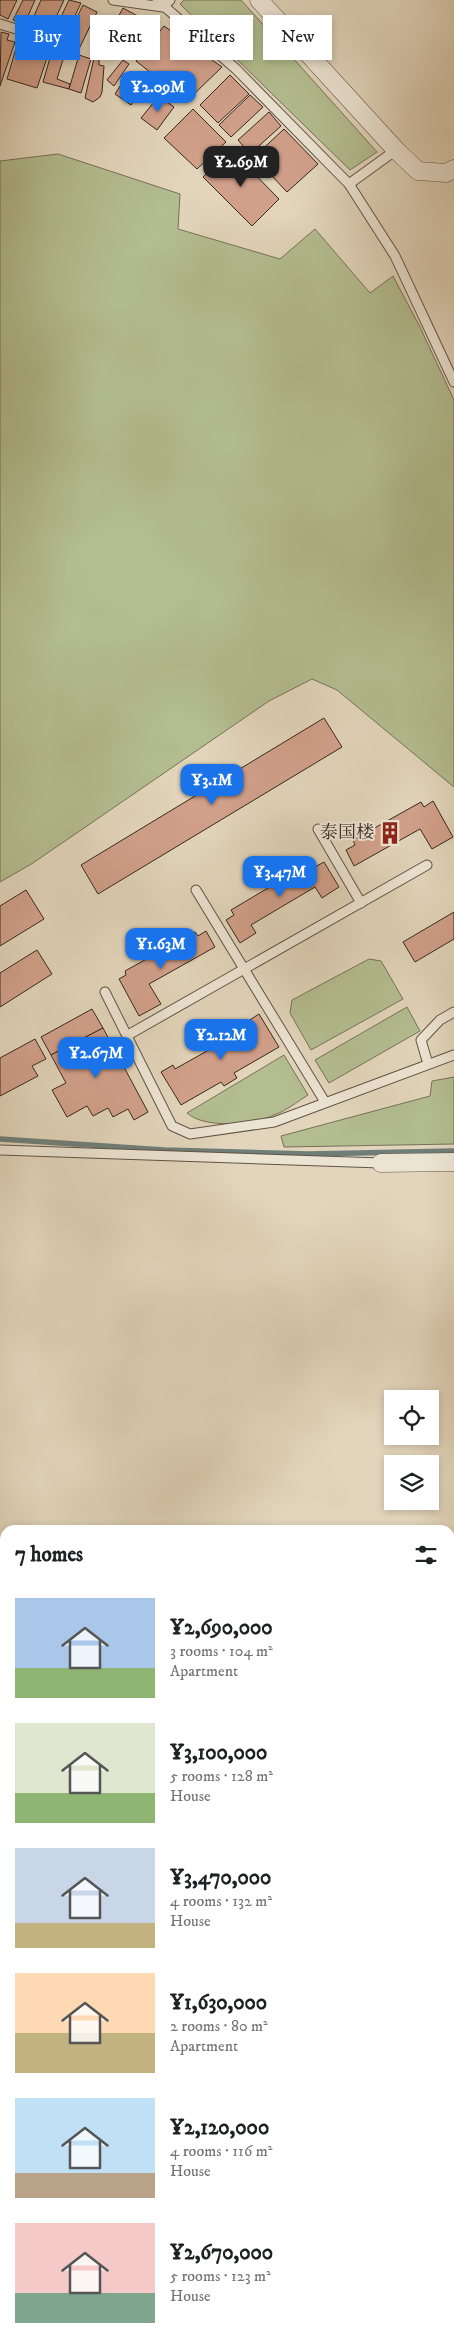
<!DOCTYPE html>
<meta charset="utf-8">
<style>
body{margin:0;font-family:"IM FELL DW Pica","Noto Serif SC",serif;background:#f2f2f2;color:#202124;height:100vh;display:flex;flex-direction:column;font-size:19px;white-space:nowrap}
*{box-sizing:border-box;margin:0}
p{font-size:16px;color:#757577}
.icon{flex:none;width:28px;height:28px;fill:none;stroke:currentColor;stroke-width:2;stroke-linecap:round;stroke-linejoin:round}
.map{position:relative;flex:1;overflow:hidden}
.sheet{position:absolute;left:0px;top:1525px;width:455px;height:820px;display:flex;flex-direction:column;background:#fff;border-radius:15px 15px 0 0;box-shadow:0 2px 8px #0003}
.sheet>*{flex:none}
.hud{position:absolute;left:15px;top:15px;width:425px;height:45px;display:flex;gap:10px}
.fabs{position:absolute;left:384px;top:1390px;display:grid;gap:10px}
.fabs a{display:grid;place-items:center;width:55px;height:55px;border-radius:0px;background:#fff;box-shadow:0 2px 8px #0003;font-size:25px}
.price{position:absolute;translate:-50% -42px;padding:0 11px;border-radius:10px;background:#1a73e8;color:#fff;font-size:16px;line-height:32px;filter:drop-shadow(0 1px 2px #0008)}
.price::after{content:'';position:absolute;left:50%;top:30px;width:15px;height:11px;margin-left:-8px;background:inherit;clip-path:polygon(0 0,100% 0,50% 100%)}
.price.on{background:#222;color:#fff}
ul{padding:0;list-style:none}
li{display:flex;align-items:center;gap:15px;height:125px;padding:0 15px}
li span{display:grid;place-items:center;flex:none;width:140px;height:100px;border-radius:0px;color:#555}
li>.icon{margin-inline-start:auto}
span .icon{width:60px;height:60px;fill:#fffc;stroke-width:1}
li b{font-size:21px}
h2{display:flex;justify-content:space-between;align-items:center;height:60px;padding:0 15px;font-size:21px}
.chip{padding:0 18px;border-radius:0px;background:#fff;box-shadow:0 2px 8px #0003;font-size:18px;line-height:45px}
.chip.on{background:#1a73e8;color:#fff}
.map>svg:first-child{display:block}
</style>
<div class="map">
<svg width="454" height="2345" viewBox="0 0 454 2345">
<rect width="100%" height="100%" fill="#e2d5bb"/>
<filter id="stains"><feTurbulence type="fractalNoise" baseFrequency=".004" numOctaves="4"/><feColorMatrix values="0 0 0 0 .2 0 0 0 0 .09 0 0 0 0 .02 0 0 0 .5 -.17"/></filter>
<radialGradient id="worn" r=".72"><stop offset=".6" stop-color="#630" stop-opacity="0"/><stop offset="1" stop-color="#630" stop-opacity=".3"/></radialGradient>
<g fill="#b3bd90" stroke="#757258">
<polygon points="184,0 241,0 377,152 350,170 180,4"/>
<polygon points="58,154 180,194 178,229 280,259 315,229 370,293 393,276 420,327 454,400 454,787 337,690 312,679 269,701 33,863 0,882 0,161"/>
<polygon points="369,959 381,961 403,999 311,1050 290,1013 292,1000"/>
<polygon points="407,1007 420,1031 329,1083 315,1060"/>
<path d="M284,1055L308,1095C297,1102 286,1111 274,1115C252,1125 205,1129 187,1113Z"/>
<polygon points="454,1077 454,1144 284,1147 281,1136 430,1096 432,1081"/>
<polygon points="0,1698 5,1700 5,2340 450,2340 450,2262 454,2266 454,2345 0,2345"/>
<polygon points="450,1972 454,1974 454,2214 450,2221"/>
</g>
<g fill="none" stroke-linecap="round" stroke-linejoin="round">
<polyline stroke="#6f7e79" stroke-width="5.5" points="0,1139 164,1150 309,1154 454,1151"/>
</g>
<g fill="#d1a08a" stroke="#372820">
<polygon points="0,0 17,0 8,19 0,15"/>
<polygon points="23,0 35,0 24,25 13,20"/>
<polygon points="41,0 64,0 45,41 32,36 35,28 30,25"/>
<polygon points="69,0 81,3 62,43 51,38"/>
<polygon points="83,5 97,12 79,49 65,42"/>
<polygon points="123,8 154,25 141,43 137,40 124,56 101,36 116,21"/>
<polygon points="164,26 222,67 192,96 179,86 175,92 136,61"/>
<polygon points="1,32 9,34 7,40 15,42 0,86"/>
<polygon points="16,48 47,58 37,88 7,79"/>
<polygon points="52,51 65,53 57,79 70,84 69,89 43,82"/>
<polygon points="79,55 91,59 81,93 69,89"/>
<polygon points="94,58 99,60 99,65 104,66 102,92 100,97 93,102 85,98"/>
<polygon points="123,60 129,64 114,86 107,80"/>
<polygon points="128,74 146,86 131,105 115,94"/>
<polygon points="230,75 249,94 218,123 200,105"/>
<polygon points="250,95 263,107 231,137 219,125"/>
<polygon points="159,96 174,107 157,130 141,118"/>
<polygon points="193,109 226,142 197,169 164,138"/>
<polygon points="269,112 281,126 250,154 238,140"/>
<polygon points="284,129 318,164 287,192 254,157"/>
<polygon points="231,150 279,199 252,226 203,177"/>
<polygon points="324,718 342,747 98,894 81,865"/>
<polygon points="433,801 453,837 432,849 420,829 354,866 346,850 355,845 353,840 421,802 424,807"/>
<polygon points="312,862 315,867 324,862 339,887 322,898 315,887 251,925 256,933 240,943 226,920 234,915 231,910"/>
<polygon points="26,890 44,919 0,946 0,906"/>
<polygon points="454,912 454,939 415,962 403,942"/>
<polygon points="206,931 215,947 149,984 161,1004 139,1016 119,979 126,975 125,971 195,932 198,936"/>
<polygon points="37,950 52,974 0,1007 0,973"/>
<polygon points="92,1009 103,1028 51,1055 41,1037"/>
<polygon points="259,1014 279,1047 234,1073 237,1078 224,1086 221,1082 181,1105 161,1072 173,1065 175,1069 207,1051 203,1045 214,1038 218,1044 251,1024 248,1021"/>
<polygon points="103,1028 148,1112 134,1120 128,1109 113,1117 108,1108 93,1116 87,1106 67,1117 52,1090 66,1083 51,1055"/>
<polygon points="35,1039 46,1059 32,1066 38,1076 0,1096 0,1058"/>
<polygon points="0,2175 5,2177 5,2237 0,2235"/>
</g>
<g fill="none" stroke-linecap="round" stroke-linejoin="round">
<defs>
<g id="lane">
<polyline points="113,0 163,7 170,0"/>
<polyline points="157,0 236,69 349,184 395,256 454,382"/>
<polyline points="0,24 16,29"/>
<polyline points="349,184 396,150"/>
<polyline points="318,829 361,903"/>
<polyline points="196,890 325,1102"/>
<polyline points="105,992 172,1126 190,1134 274,1122 454,1055"/>
<polyline points="128,1035 427,865"/>
<polyline points="428,1064 421,1040 440,1020 454,1012"/>
<polyline points="0,1150 381,1163"/>
<polyline points="0,1615 5,1619"/>
<polyline points="450,1869 454,1869"/>
</g>
<g id="street">
<polyline points="259,0 396,150 418,171 446,173 454,169"/>
<polyline points="381,1163 454,1162"/>
<polyline points="0,1682 5,1684"/>
<polyline points="450,1927 454,1926"/>
</g>
<polyline id="secondary" points="0,2341 5,2337"/>
</defs>
<use href="#lane" stroke="#625347" stroke-width="11"/>
<use href="#street" stroke="#625347" stroke-width="19"/>
<use href="#secondary" stroke="#372820" stroke-width="26"/>
<use href="#lane" stroke="#ece4d3" stroke-width="9"/>
<use href="#street" stroke="#ece4d3" stroke-width="18"/>
<use href="#secondary" stroke="#ece4d3" stroke-width="24"/>
</g>
<defs>
<symbol id="building-bare" viewBox="-9 -9 18 18"><path d="M-4-6H4V6H1V3H-1V6H-4ZM-2.5-4.3h1.7v1.8h-1.7ZM.8-4.3h1.7v1.8H.8ZM-2.5-1h1.7V.8h-1.7ZM.8-1h1.7V.8H.8Z" fill="#8f2418" stroke="#ece4d3" stroke-width="2.5" paint-order="stroke"/></symbol>
</defs>
<g fill-rule="evenodd">
<use href="#building-bare" x="374" y="817" width="32" height="32"/>
</g>
<g text-anchor="middle" dominant-baseline="central" stroke-width="4" stroke-linejoin="round" paint-order="stroke">
<g font-size="18" fill="#372820" stroke="#ece4d3" text-anchor="end">
<text x="374" y="833">泰国楼</text>
</g>
</g>
<rect width="100%" height="100%" filter="url(#stains)"/>
<rect width="100%" height="100%" fill="url(#worn)"/>
</svg>
<div class="fabs">
<a><svg class="icon" aria-label="locate" viewBox="0 0 24 24"><circle cx="12" cy="12" r="6"/><path d="M12 2v4M12 18v4M2 12h4M18 12h4"/></svg></a>
<a><svg class="icon" aria-label="layers" viewBox="0 0 24 24"><path d="M12 4l9 5-9 5-9-5zM3 14l9 5 9-5"/></svg></a>
</div>
<b class="price" style="left:158px;top:113px">¥2.09M</b>
<b class="price on" style="left:241px;top:188px">¥2.69M</b>
<b class="price" style="left:212px;top:806px">¥3.1M</b>
<b class="price" style="left:280px;top:898px">¥3.47M</b>
<b class="price" style="left:161px;top:970px">¥1.63M</b>
<b class="price" style="left:221px;top:1061px">¥2.12M</b>
<b class="price" style="left:96px;top:1079px">¥2.67M</b>
<div class="hud">
<a class="chip on">Buy</a>
<a class="chip">Rent</a>
<a class="chip">Filters</a>
<a class="chip">New</a>
</div>
<section class="sheet">
<h2>7 homes<svg class="icon" aria-label="filters" viewBox="0 0 24 24"><path d="M4 7h16M4 17h16"/><circle cx="9" cy="7" r="2"/><circle cx="15" cy="17" r="2"/></svg></h2>
<ul>
<li><span style="background:linear-gradient(#a9c7e8 70%,#8fb573 0)"><svg class="icon" aria-label="home" viewBox="0 0 24 24"><path d="M3 11l9-7 9 7M6 9v11h12V9"/></svg></span><div><b>¥2,690,000</b><p>3 rooms · 104 m²</p><p>Apartment</p></div></li>
<li><span style="background:linear-gradient(#dfe7d0 70%,#8fb573 0)"><svg class="icon" aria-label="home" viewBox="0 0 24 24"><path d="M3 11l9-7 9 7M6 9v11h12V9"/></svg></span><div><b>¥3,100,000</b><p>5 rooms · 128 m²</p><p>House</p></div></li>
<li><span style="background:linear-gradient(#c9d6e8 75%,#c2b280 0)"><svg class="icon" aria-label="home" viewBox="0 0 24 24"><path d="M3 11l9-7 9 7M6 9v11h12V9"/></svg></span><div><b>¥3,470,000</b><p>4 rooms · 132 m²</p><p>House</p></div></li>
<li><span style="background:linear-gradient(#ffd9b3 60%,#c2b280 0)"><svg class="icon" aria-label="home" viewBox="0 0 24 24"><path d="M3 11l9-7 9 7M6 9v11h12V9"/></svg></span><div><b>¥1,630,000</b><p>2 rooms · 80 m²</p><p>Apartment</p></div></li>
<li><span style="background:linear-gradient(#bfe0f5 75%,#b9a48a 0)"><svg class="icon" aria-label="home" viewBox="0 0 24 24"><path d="M3 11l9-7 9 7M6 9v11h12V9"/></svg></span><div><b>¥2,120,000</b><p>4 rooms · 116 m²</p><p>House</p></div></li>
<li><span style="background:linear-gradient(#f6c9c9 70%,#7fa58c 0)"><svg class="icon" aria-label="home" viewBox="0 0 24 24"><path d="M3 11l9-7 9 7M6 9v11h12V9"/></svg></span><div><b>¥2,670,000</b><p>5 rooms · 123 m²</p><p>House</p></div></li>
</ul>
</section>
</div>
